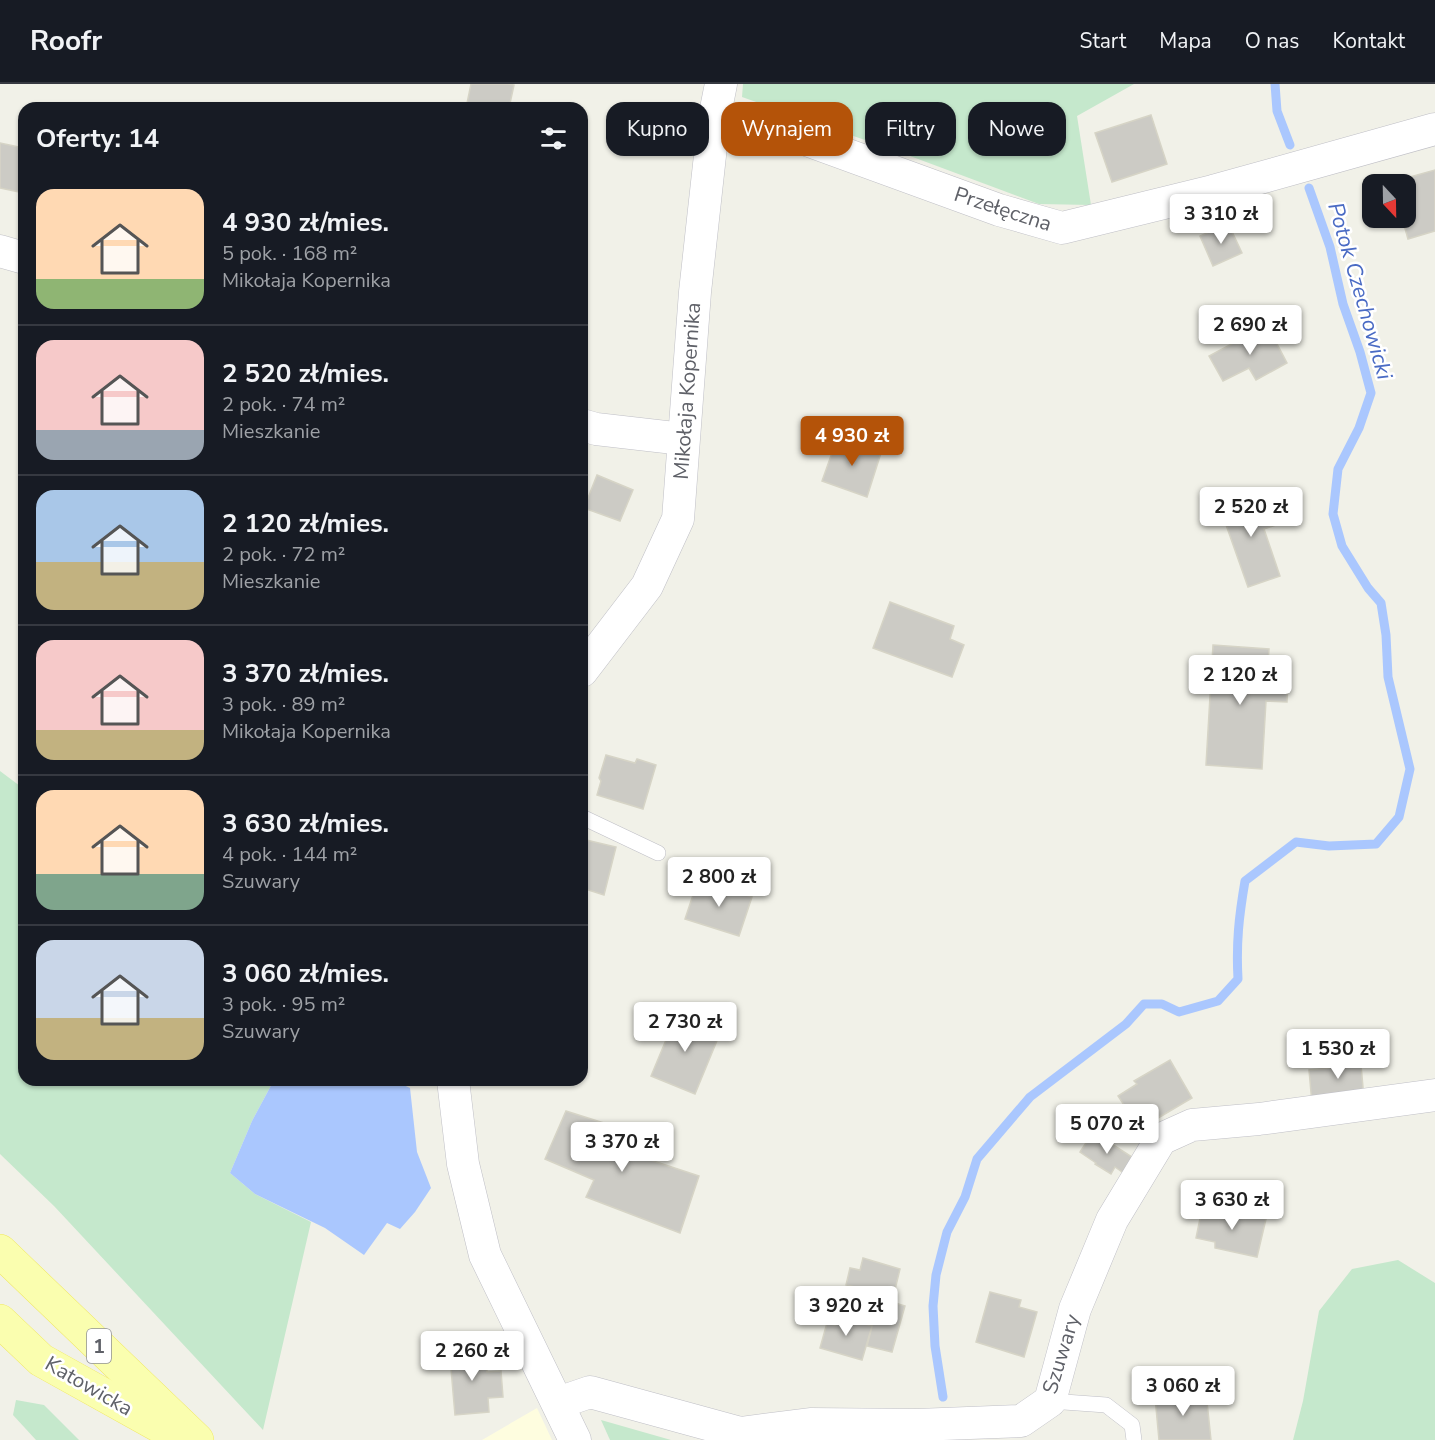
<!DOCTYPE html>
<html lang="pl">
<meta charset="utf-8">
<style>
body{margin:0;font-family:"Nunito Sans",sans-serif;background:#20242c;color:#f1f3f6;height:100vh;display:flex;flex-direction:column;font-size:22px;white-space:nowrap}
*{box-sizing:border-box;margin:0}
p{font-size:20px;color:#9ea1a6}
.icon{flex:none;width:33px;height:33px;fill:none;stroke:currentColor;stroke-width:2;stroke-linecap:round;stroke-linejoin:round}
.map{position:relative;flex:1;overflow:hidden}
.drawer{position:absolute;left:18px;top:18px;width:570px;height:984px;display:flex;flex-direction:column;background:#171b24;border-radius:18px;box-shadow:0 2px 4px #0004}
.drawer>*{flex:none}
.top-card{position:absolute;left:606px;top:18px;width:570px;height:54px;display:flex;gap:12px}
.needle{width:39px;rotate:158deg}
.fabs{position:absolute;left:1362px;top:90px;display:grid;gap:12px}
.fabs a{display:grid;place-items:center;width:54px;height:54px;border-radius:12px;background:#171b24;box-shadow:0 2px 4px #0004;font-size:30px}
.price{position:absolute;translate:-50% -51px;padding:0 14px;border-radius:6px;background:#fff;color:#222;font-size:20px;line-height:39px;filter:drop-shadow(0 2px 3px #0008)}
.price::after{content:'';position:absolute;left:50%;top:36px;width:18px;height:14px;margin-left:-9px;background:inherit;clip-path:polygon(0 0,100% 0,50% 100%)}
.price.active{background:#b45309;color:#fff}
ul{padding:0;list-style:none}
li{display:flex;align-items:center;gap:18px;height:150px;padding:0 18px}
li+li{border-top:2px solid #363941}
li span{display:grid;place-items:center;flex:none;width:168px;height:120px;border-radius:18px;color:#555}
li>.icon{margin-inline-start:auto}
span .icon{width:72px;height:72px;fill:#fffc;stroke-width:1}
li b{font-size:26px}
h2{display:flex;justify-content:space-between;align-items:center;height:72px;padding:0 18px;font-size:26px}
.chip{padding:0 21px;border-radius:18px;background:#171b24;box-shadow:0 2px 4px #0004;font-size:21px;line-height:54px}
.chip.active{background:#b45309;color:#fff}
header{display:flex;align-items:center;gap:36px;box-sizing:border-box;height:84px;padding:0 30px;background:#171b24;border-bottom:2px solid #363941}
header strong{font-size:28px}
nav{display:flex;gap:33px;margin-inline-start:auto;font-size:21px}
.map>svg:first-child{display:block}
</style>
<header>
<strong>Roofr</strong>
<nav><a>Start</a><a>Mapa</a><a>O nas</a><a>Kontakt</a></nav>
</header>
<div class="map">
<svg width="1435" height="1356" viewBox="0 0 1435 1356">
<rect width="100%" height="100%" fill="#f1f1e8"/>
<polygon fill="#fefddf" points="537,1324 552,1356 482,1356"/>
<g fill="#c5e8cc">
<polygon points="743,0 1134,0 1077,32 1091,121 1039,120 902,69 742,13"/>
<polygon points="0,687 24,705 24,996 274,996 252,1037 230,1089 255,1110 311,1138 263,1346 54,1122 0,1070"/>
<polygon points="1398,1176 1435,1199 1435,1356 1293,1356 1303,1317 1319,1227 1352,1185"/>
<polygon points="16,1316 44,1321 79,1356 36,1356 13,1331"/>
<polygon points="601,1336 671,1356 610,1356"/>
</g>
<polygon fill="#aac7fe" points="274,996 393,996 410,1004 417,1068 431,1104 415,1128 400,1145 387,1139 364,1171 325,1144 255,1110 230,1089 252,1037"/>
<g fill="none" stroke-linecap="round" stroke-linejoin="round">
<g stroke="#aac7fe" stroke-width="9">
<polyline points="1275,0 1277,27 1290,61"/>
<path d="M943,1313L935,1262L933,1222L936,1191L947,1148L965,1113L977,1075L1030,1013L1126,940L1144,920H1162L1179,928L1218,917L1238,895C1236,859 1239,832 1245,797L1296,758L1329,762L1376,760L1399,733L1410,685L1388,593L1386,551L1381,519L1368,504L1342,462L1333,430L1338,385L1359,344L1371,309L1360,268L1343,220L1330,163L1309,104"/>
</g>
</g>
<g fill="#cccbc5" stroke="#d6d4c6" stroke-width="1.5">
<polygon points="471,0 508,0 514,1 509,24 466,24"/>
<polygon points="1151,31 1167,80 1112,98 1095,49"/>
<polygon points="0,59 24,64 24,109 0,104"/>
<polygon points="1435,86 1435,147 1408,155 1402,134 1406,134 1406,100 1393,100 1392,98"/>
<polygon points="1228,139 1242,169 1213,182 1200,152"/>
<polygon points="1267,241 1287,279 1256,296 1249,284 1223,297 1209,272"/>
<polygon points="838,352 881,369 867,413 822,397"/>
<polygon points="597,391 633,406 620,437 584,424"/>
<polygon points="1252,410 1258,427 1273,421 1279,440 1264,445 1280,492 1248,503 1219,421"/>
<polygon points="890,518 954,542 950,555 964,561 952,593 873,564"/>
<polygon points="1213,561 1269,565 1267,595 1288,596 1287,618 1266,617 1262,685 1206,681"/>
<polygon points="606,671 635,679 637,675 656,681 643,725 597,711 601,697 599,694"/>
<polygon points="582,755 616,763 604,811 582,804"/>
<polygon points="698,796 752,813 739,852 685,835"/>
<polygon points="673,927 690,934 693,941 702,945 709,942 721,947 695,1010 651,992 666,956 662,954"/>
<polygon points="1360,969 1364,1015 1312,1020 1309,986 1329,984 1329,971"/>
<polygon points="1170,976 1192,1014 1158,1034 1155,1032 1143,1039 1134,1023 1128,1027 1118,1012 1137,1000 1134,997"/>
<polygon points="566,1027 626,1046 620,1066 699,1092 680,1149 586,1113 594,1096 545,1075"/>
<polygon points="1093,1048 1135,1075 1125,1090 1115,1083 1111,1090 1095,1080 1096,1079 1080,1068"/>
<polygon points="1202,1125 1222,1130 1224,1125 1266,1135 1257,1173 1215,1164 1215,1158 1196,1154"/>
<polygon points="863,1174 900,1185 892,1218 905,1222 892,1268 867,1262 872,1242 849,1236 856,1203 846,1201 850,1184 860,1186"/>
<polygon points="990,1208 1021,1216 1019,1223 1037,1228 1024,1273 976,1258"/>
<polygon points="838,1227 850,1230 849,1236 872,1242 862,1276 820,1264 827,1239 835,1241"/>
<polygon points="471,1260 472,1275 486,1274 487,1288 501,1287 503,1313 488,1314 489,1328 455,1331 449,1262"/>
<polygon points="1206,1308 1211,1356 1159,1356 1155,1313"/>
</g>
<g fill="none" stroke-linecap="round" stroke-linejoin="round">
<defs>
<g id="service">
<polyline points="582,733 658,769"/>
<polyline points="1050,1317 1106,1321 1132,1341 1134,1356"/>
</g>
<g id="minor">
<polyline points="714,35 760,39 999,126 1062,144 1213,107 1435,45"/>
<polyline points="0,167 24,174"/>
<polyline points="582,341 596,345 683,355"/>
<polyline points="582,587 647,502 678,435 695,208 714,35 721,0"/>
<polyline points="453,996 463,1080 485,1171 575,1356"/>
<polyline points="558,1319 590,1308 740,1349 810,1340 917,1341 1021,1337 1050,1317 1075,1225 1112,1136 1161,1055 1192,1041 1259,1035 1435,1011"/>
</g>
<g id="primary">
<polyline points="0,1167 197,1356"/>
<polyline points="0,1237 41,1276 174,1350"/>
</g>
</defs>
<use href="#service" stroke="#bfbfc6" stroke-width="16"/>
<use href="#minor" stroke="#bfbfc6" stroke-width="33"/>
<use href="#primary" stroke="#f1e860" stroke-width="34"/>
<use href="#service" stroke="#fff" stroke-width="15"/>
<use href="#minor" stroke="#fff" stroke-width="32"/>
<use href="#primary" stroke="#fafeaf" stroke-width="33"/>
</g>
<g text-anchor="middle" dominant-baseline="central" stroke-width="5" stroke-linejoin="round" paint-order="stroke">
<rect fill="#fff" stroke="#8f9095" stroke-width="1.5" x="87" y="1245" width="24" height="34" rx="4.5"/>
<g font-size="20" font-weight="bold" fill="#5f6168">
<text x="99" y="1262">1</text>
</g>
<g font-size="21" fill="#5f6168" stroke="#fff">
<text transform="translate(1003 125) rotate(18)">Przełęczna</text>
<text transform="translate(687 307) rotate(-86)">Mikołaja Kopernika</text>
<text transform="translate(1061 1270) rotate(-73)">Szuwary</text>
<text transform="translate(89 1302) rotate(30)">Katowicka</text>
</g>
<g font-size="22" font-style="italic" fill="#4a6bc4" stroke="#fff">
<text transform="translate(1360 207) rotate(74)">Potok Czechowicki</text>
</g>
</g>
</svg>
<div class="fabs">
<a><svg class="needle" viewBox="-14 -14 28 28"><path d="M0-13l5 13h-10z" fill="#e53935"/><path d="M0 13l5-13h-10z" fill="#9ea1a6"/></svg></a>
</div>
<b class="price" style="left:1221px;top:161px">3 310 zł</b>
<b class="price" style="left:1250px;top:272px">2 690 zł</b>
<b class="price active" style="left:852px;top:383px">4 930 zł</b>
<b class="price" style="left:1251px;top:454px">2 520 zł</b>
<b class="price" style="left:1240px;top:622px">2 120 zł</b>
<b class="price" style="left:719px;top:824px">2 800 zł</b>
<b class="price" style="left:685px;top:969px">2 730 zł</b>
<b class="price" style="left:1338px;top:996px">1 530 zł</b>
<b class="price" style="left:1107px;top:1071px">5 070 zł</b>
<b class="price" style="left:622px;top:1089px">3 370 zł</b>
<b class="price" style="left:1232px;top:1147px">3 630 zł</b>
<b class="price" style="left:846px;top:1253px">3 920 zł</b>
<b class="price" style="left:472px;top:1298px">2 260 zł</b>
<b class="price" style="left:1183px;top:1333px">3 060 zł</b>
<div class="top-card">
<a class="chip">Kupno</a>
<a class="chip active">Wynajem</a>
<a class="chip">Filtry</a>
<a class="chip">Nowe</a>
</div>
<section class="drawer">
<h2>Oferty: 14<svg class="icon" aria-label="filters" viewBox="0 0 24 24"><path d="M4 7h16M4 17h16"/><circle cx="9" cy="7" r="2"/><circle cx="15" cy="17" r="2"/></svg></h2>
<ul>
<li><span style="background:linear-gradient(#ffd9b3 75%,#8fb573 0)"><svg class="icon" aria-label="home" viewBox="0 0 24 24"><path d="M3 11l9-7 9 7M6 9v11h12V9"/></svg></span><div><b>4 930 zł/mies.</b><p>5 pok. · 168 m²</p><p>Mikołaja Kopernika</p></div></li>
<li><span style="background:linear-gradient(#f6c9c9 75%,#9aa5b1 0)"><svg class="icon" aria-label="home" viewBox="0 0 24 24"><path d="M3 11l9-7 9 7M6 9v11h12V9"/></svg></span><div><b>2 520 zł/mies.</b><p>2 pok. · 74 m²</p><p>Mieszkanie</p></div></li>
<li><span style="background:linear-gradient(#a9c7e8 60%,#c2b280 0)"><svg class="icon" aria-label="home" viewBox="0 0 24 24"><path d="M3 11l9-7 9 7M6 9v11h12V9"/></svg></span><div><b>2 120 zł/mies.</b><p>2 pok. · 72 m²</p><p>Mieszkanie</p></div></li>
<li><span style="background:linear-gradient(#f6c9c9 75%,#c2b280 0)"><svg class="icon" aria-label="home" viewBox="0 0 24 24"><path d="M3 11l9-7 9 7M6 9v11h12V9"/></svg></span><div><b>3 370 zł/mies.</b><p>3 pok. · 89 m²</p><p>Mikołaja Kopernika</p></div></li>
<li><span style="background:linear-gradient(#ffd9b3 70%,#7fa58c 0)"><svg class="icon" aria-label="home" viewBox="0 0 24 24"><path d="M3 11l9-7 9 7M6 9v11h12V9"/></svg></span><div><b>3 630 zł/mies.</b><p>4 pok. · 144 m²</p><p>Szuwary</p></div></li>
<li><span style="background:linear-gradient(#c9d6e8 65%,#c2b280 0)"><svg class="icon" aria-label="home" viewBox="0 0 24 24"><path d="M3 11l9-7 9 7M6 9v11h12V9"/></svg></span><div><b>3 060 zł/mies.</b><p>3 pok. · 95 m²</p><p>Szuwary</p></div></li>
</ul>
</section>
</div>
